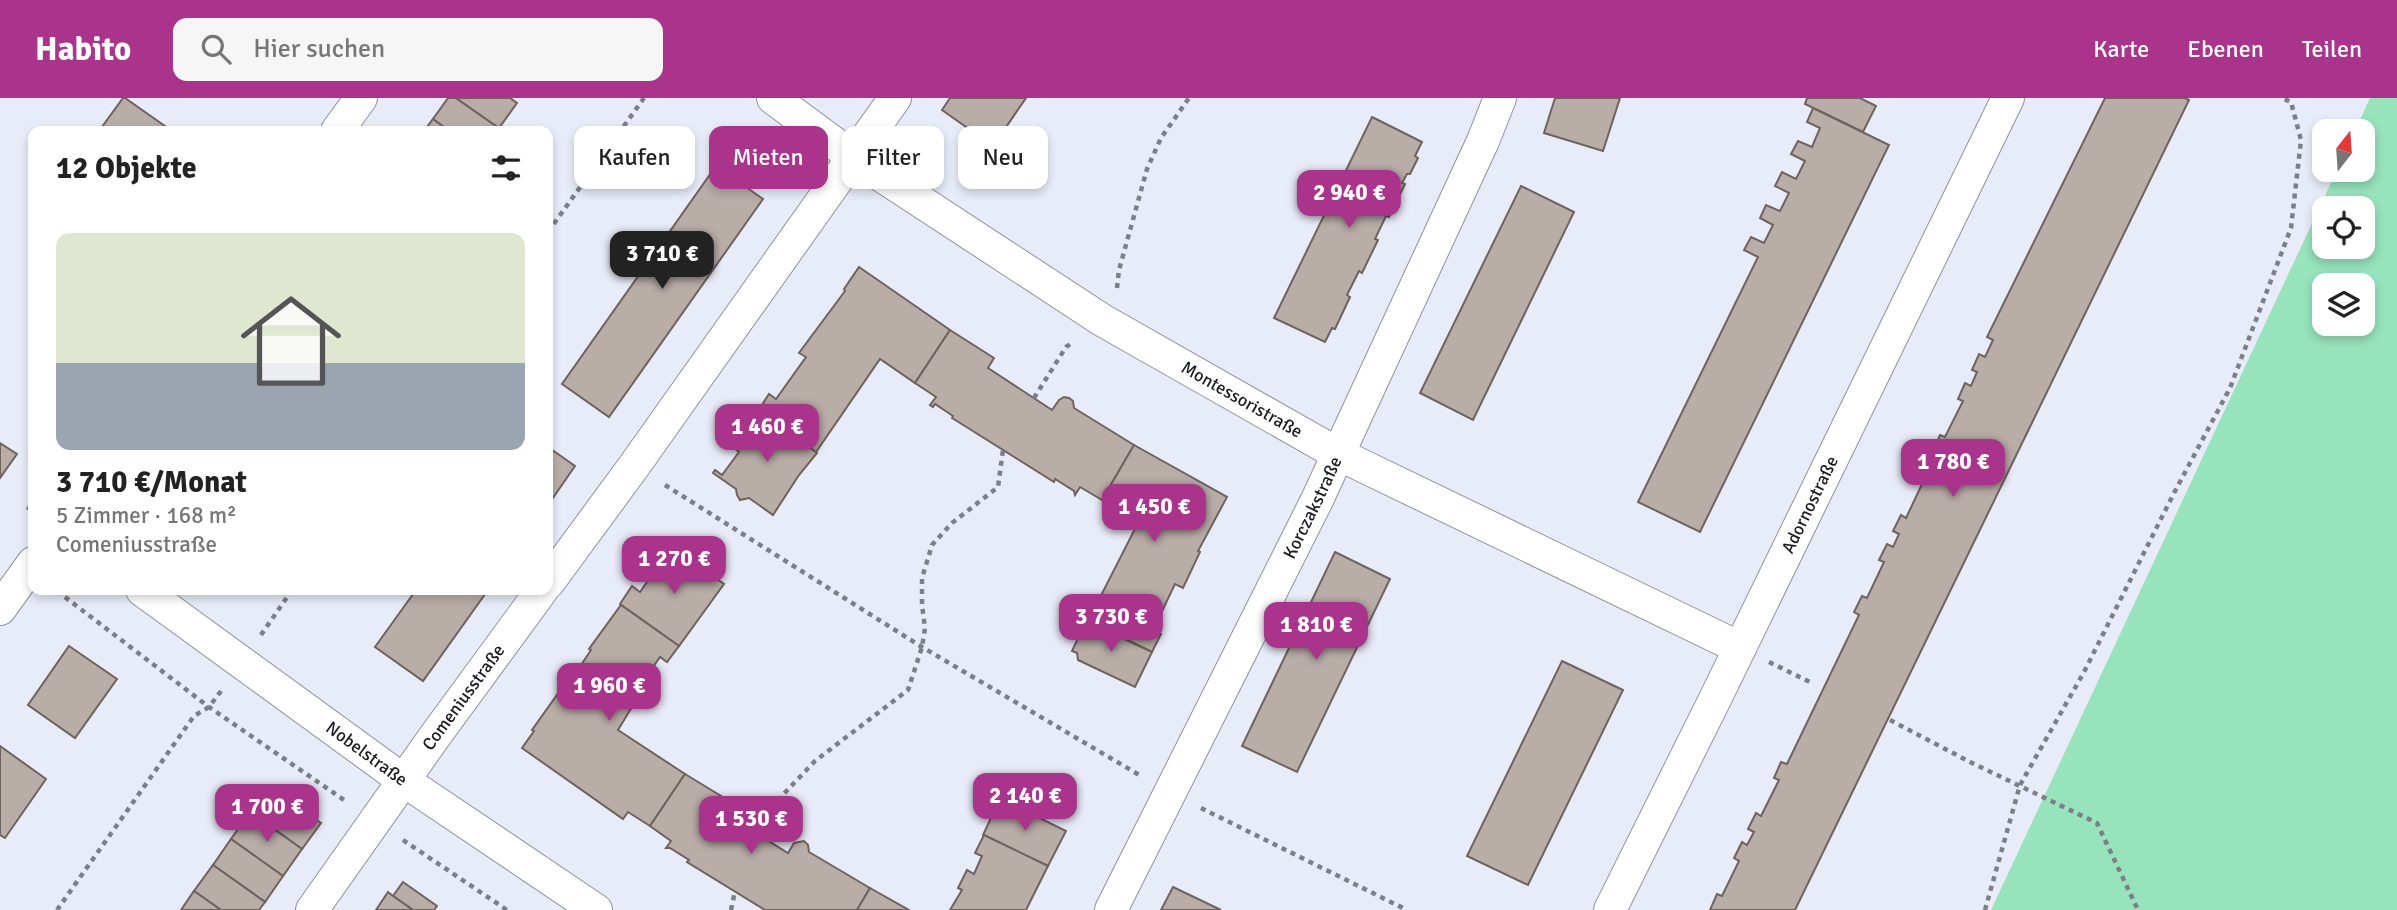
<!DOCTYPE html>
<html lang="de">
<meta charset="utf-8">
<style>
body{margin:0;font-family:Signika,sans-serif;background:#f6f6f6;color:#222;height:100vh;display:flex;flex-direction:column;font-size:26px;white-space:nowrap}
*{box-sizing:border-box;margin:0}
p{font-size:23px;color:#767676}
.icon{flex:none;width:38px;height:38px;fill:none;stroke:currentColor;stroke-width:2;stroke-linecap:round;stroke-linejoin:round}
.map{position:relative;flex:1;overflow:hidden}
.sheet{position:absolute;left:28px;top:28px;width:525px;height:469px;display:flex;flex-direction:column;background:#fff;border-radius:14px;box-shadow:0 4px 10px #0003}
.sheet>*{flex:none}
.hud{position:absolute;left:574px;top:28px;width:665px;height:63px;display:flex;gap:14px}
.needle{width:46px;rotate:17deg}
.controls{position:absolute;left:2312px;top:21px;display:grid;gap:14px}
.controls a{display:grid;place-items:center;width:63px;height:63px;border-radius:14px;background:#fff;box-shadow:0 4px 10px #0003;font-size:35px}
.price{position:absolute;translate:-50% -60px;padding:0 16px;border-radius:14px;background:#aa348b;color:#fff;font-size:23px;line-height:46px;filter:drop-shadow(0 2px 4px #0008)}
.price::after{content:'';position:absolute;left:50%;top:42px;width:21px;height:16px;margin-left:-10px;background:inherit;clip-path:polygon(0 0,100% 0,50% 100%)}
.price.on{background:#222;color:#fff}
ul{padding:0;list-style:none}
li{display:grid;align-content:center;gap:14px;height:371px;padding:0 28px}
li span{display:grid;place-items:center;height:217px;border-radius:14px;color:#555}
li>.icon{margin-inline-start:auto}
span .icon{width:126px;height:126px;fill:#fffc;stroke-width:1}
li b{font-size:30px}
h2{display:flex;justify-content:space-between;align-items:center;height:84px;padding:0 28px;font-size:30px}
.tag{padding:0 24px;border-radius:14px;background:#fff;box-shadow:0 4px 10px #0003;font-size:24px;line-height:63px}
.tag.on{background:#aa348b;color:#fff}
header{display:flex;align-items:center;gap:42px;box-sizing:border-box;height:98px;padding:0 35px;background:#aa348b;color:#fff}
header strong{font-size:33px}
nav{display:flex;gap:38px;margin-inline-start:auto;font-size:24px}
.search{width:490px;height:63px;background:#f6f6f6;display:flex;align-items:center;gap:18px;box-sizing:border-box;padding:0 24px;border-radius:14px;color:#767676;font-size:26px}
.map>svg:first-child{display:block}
</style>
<header>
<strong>Habito</strong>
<div class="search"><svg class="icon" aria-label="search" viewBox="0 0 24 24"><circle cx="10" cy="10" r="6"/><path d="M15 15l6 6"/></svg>Hier suchen</div>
<nav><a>Karte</a><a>Ebenen</a><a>Teilen</a></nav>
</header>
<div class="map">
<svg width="2397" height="812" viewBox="0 0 2397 812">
<rect width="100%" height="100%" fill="#e8ecf8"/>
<path fill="#96e3bc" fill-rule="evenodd" d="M2370,0H2397V812H1991L2337,72H2362V33H2355ZM2324,110H2362V149H2324ZM2324,187H2362V226H2324Z"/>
<g fill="#b9ada8" stroke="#6e635f" stroke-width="2">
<polygon points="123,0 125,0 172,33 99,33"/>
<polygon points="448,0 456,0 499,30 497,33 449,33 433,21"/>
<polygon points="456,0 510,0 517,5 499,30"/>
<polygon points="950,0 1026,0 993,48 942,12"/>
<polygon points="1555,0 1620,0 1603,53 1544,35"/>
<polygon points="1807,0 1860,0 1876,8 1863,34 1805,6"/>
<polygon points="2105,0 2185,0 2189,2 1795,812 1710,812 1717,796 1722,798 1739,763 1734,760 1742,744 1747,747 1754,734 1748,731 1756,715 1761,718 1779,682 1774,680 1781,664 1787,666 1859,517 1854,514 1862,498 1867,500 1884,464 1879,462 1887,446 1893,449 1899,436 1893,433 1901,417 1906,420 1923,384 1918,382 1926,365 1932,368 1938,355 1933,353 1940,337 1945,339 1963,303 1958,301 1965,285 1971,288 1977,274 1972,272 1979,256 1985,259 1993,242 1987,239"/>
<polygon points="1813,10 1889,47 1700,434 1638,404 1758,159 1744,152 1751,139 1764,145 1773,127 1760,120 1766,107 1780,113 1789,95 1775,88 1782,74 1796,81 1805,63 1791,56 1798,43 1812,49 1820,30 1807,24"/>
<polygon points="1372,19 1422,44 1415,58 1418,60 1410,76 1407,76 1402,85 1405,86 1389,119 1386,118 1375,141 1378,142 1362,175 1359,173 1347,197 1350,199 1335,231 1332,230 1325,244 1274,220"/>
<polygon points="433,21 449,33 424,33"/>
<polygon points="716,68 763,101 609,319 562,286"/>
<polygon points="1521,88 1574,114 1473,322 1420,295"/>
<polygon points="859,169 950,232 915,285 880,261 816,354 758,313 769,296 776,301 806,259 799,255 845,193 844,191"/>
<polygon points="950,232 994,260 988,270 1052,312 1059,302 1064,299 1069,300 1073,303 1074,310 1134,347 1102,402 1080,389 1075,397 1074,393 1055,381 1054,384 952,320 953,318 935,306 933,309 930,307 936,299 915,285"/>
<polygon points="758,313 817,355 799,377 773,417 749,400 740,402 737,397 736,391 713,375 715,372 722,377 739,354 732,348 733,346 741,351 752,336 745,330"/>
<polygon points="0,345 17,356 0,380"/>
<polygon points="1134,347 1227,399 1198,453 1200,454 1183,490 1175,486 1153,532 1161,536 1152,554 1088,523 1139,423 1102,402"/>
<polygon points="548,349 575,368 548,407"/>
<polygon points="664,444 688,460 696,460 700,465 700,469 724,486 679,548 620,506 632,488 640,494 651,478 644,473 645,470 653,476 670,452 662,446"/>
<polygon points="1335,454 1390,481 1297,674 1242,648"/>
<polygon points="416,492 488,492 423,583 375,549"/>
<polygon points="621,507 679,548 667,564 660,559 649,575 656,580 645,596 641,594 618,632 685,676 650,728 628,714 623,721 522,650 534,633 532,632 579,566 581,567 591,552 589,551"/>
<polygon points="1086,523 1152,554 1135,589 1078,562 1077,555 1072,553"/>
<polygon points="69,548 117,581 75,640 28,607"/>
<polygon points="1562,563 1623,592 1528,787 1467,758"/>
<polygon points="0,648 46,681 5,740 0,737"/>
<polygon points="685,676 731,704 724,715 788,755 794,745 804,743 808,747 809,754 870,790 857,812 765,812 687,764 689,762 670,750 666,750 671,743 650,728"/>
<polygon points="268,688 321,725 302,751 250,714"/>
<polygon points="1009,705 1066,733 1048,768 983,737 997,707 1002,709"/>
<polygon points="250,714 302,751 283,778 231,741"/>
<polygon points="984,737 1048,768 1026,812 950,812 962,792 958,790 967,772 974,776 982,758 975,755"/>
<polygon points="231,741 283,778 265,804 213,767"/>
<polygon points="213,767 265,804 259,812 221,812 194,793"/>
<polygon points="403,784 437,808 434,812 413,812 393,798"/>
<polygon points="1173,789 1221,812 1161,812"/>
<polygon points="870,790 909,812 857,812"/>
<polygon points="194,793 221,812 181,812"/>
<polygon points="388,794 393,798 413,812 376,812"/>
</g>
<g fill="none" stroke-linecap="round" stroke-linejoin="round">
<defs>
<g id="street">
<path id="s1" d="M773,0L853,59L1102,222L1338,356L1740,550"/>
<polyline points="337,33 361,0"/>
<polyline points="548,485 634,368 895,0"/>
<path id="s2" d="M142,492L403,682L596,812"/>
<polyline points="0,511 33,465"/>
<path id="s3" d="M312,812L435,638L542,492"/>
<path id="s4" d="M1111,812L1317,402L1483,43L1500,0"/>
<path id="s5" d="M1610,812L1717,597L2008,0"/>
</g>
</defs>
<use href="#street" stroke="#8e929c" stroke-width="34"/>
<g stroke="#7d7f87" stroke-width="4.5" stroke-dasharray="5 5" stroke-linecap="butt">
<polyline points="548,134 644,0"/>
<polyline points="1117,190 1119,172 1147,71 1161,40 1189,0"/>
<polyline points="1034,300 1066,249 1073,244"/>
<polyline points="665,387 922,549 1141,678"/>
<polyline points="27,409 33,413"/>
<polyline points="57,493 209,609 347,704"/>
<polyline points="261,537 292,492"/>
<polyline points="1769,564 1814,586"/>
<polyline points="1890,622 1970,664 2097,725 2138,812"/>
<polyline points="1201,710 1407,812"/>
<polyline points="762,739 776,704 815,663 908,592 922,549 925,530 922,507 922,480 932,447 952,425 998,389 1003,352"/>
<polyline points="403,742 507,812"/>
<polyline points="57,812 194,618 209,609 221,593"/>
<polyline points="731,812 735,793"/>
<polyline points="1985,812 2020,687 2084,574 2174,395 2230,290 2291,130 2301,42 2291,4 2282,0"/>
</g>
<use href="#street" stroke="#fff" stroke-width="32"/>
</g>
<g text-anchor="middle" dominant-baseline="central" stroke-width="7" stroke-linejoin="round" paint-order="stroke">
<g font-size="18" fill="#1b1c20" stroke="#f8fafe">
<text stroke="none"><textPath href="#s1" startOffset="558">Montessoristraße</textPath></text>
<text stroke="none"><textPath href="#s5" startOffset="452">Adornostraße</textPath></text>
<text stroke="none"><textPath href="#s4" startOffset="450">Korczakstraße</textPath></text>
<text stroke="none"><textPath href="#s3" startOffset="261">Comeniusstraße</textPath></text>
<text stroke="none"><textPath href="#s2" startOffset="278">Nobelstraße</textPath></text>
</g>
</g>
</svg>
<div class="controls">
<a><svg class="needle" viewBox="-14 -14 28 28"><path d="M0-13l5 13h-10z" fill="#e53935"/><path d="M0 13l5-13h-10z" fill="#767676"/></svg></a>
<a><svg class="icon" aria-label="locate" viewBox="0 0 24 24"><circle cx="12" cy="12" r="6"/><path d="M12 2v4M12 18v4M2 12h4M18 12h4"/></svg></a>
<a><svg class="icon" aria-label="layers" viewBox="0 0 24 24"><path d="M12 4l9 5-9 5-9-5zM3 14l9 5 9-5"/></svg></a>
</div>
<b class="price" style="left:1349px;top:132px">2 940 €</b>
<b class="price on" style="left:662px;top:193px">3 710 €</b>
<b class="price" style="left:767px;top:366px">1 460 €</b>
<b class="price" style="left:1953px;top:401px">1 780 €</b>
<b class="price" style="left:1154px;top:446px">1 450 €</b>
<b class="price" style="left:674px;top:498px">1 270 €</b>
<b class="price" style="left:1111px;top:556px">3 730 €</b>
<b class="price" style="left:1316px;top:564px">1 810 €</b>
<b class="price" style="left:609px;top:625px">1 960 €</b>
<b class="price" style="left:1025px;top:735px">2 140 €</b>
<b class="price" style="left:267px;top:746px">1 700 €</b>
<b class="price" style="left:751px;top:758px">1 530 €</b>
<div class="hud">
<a class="tag">Kaufen</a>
<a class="tag on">Mieten</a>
<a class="tag">Filter</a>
<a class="tag">Neu</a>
</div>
<section class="sheet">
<h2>12 Objekte<svg class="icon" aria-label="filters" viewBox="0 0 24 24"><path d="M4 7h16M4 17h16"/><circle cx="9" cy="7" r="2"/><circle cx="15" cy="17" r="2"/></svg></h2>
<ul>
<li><span style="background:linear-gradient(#dfe7d0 60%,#9aa5b1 0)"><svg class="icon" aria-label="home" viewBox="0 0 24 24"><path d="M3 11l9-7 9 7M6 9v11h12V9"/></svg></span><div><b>3 710 €/Monat</b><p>5 Zimmer · 168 m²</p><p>Comeniusstraße</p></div></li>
</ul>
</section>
</div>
